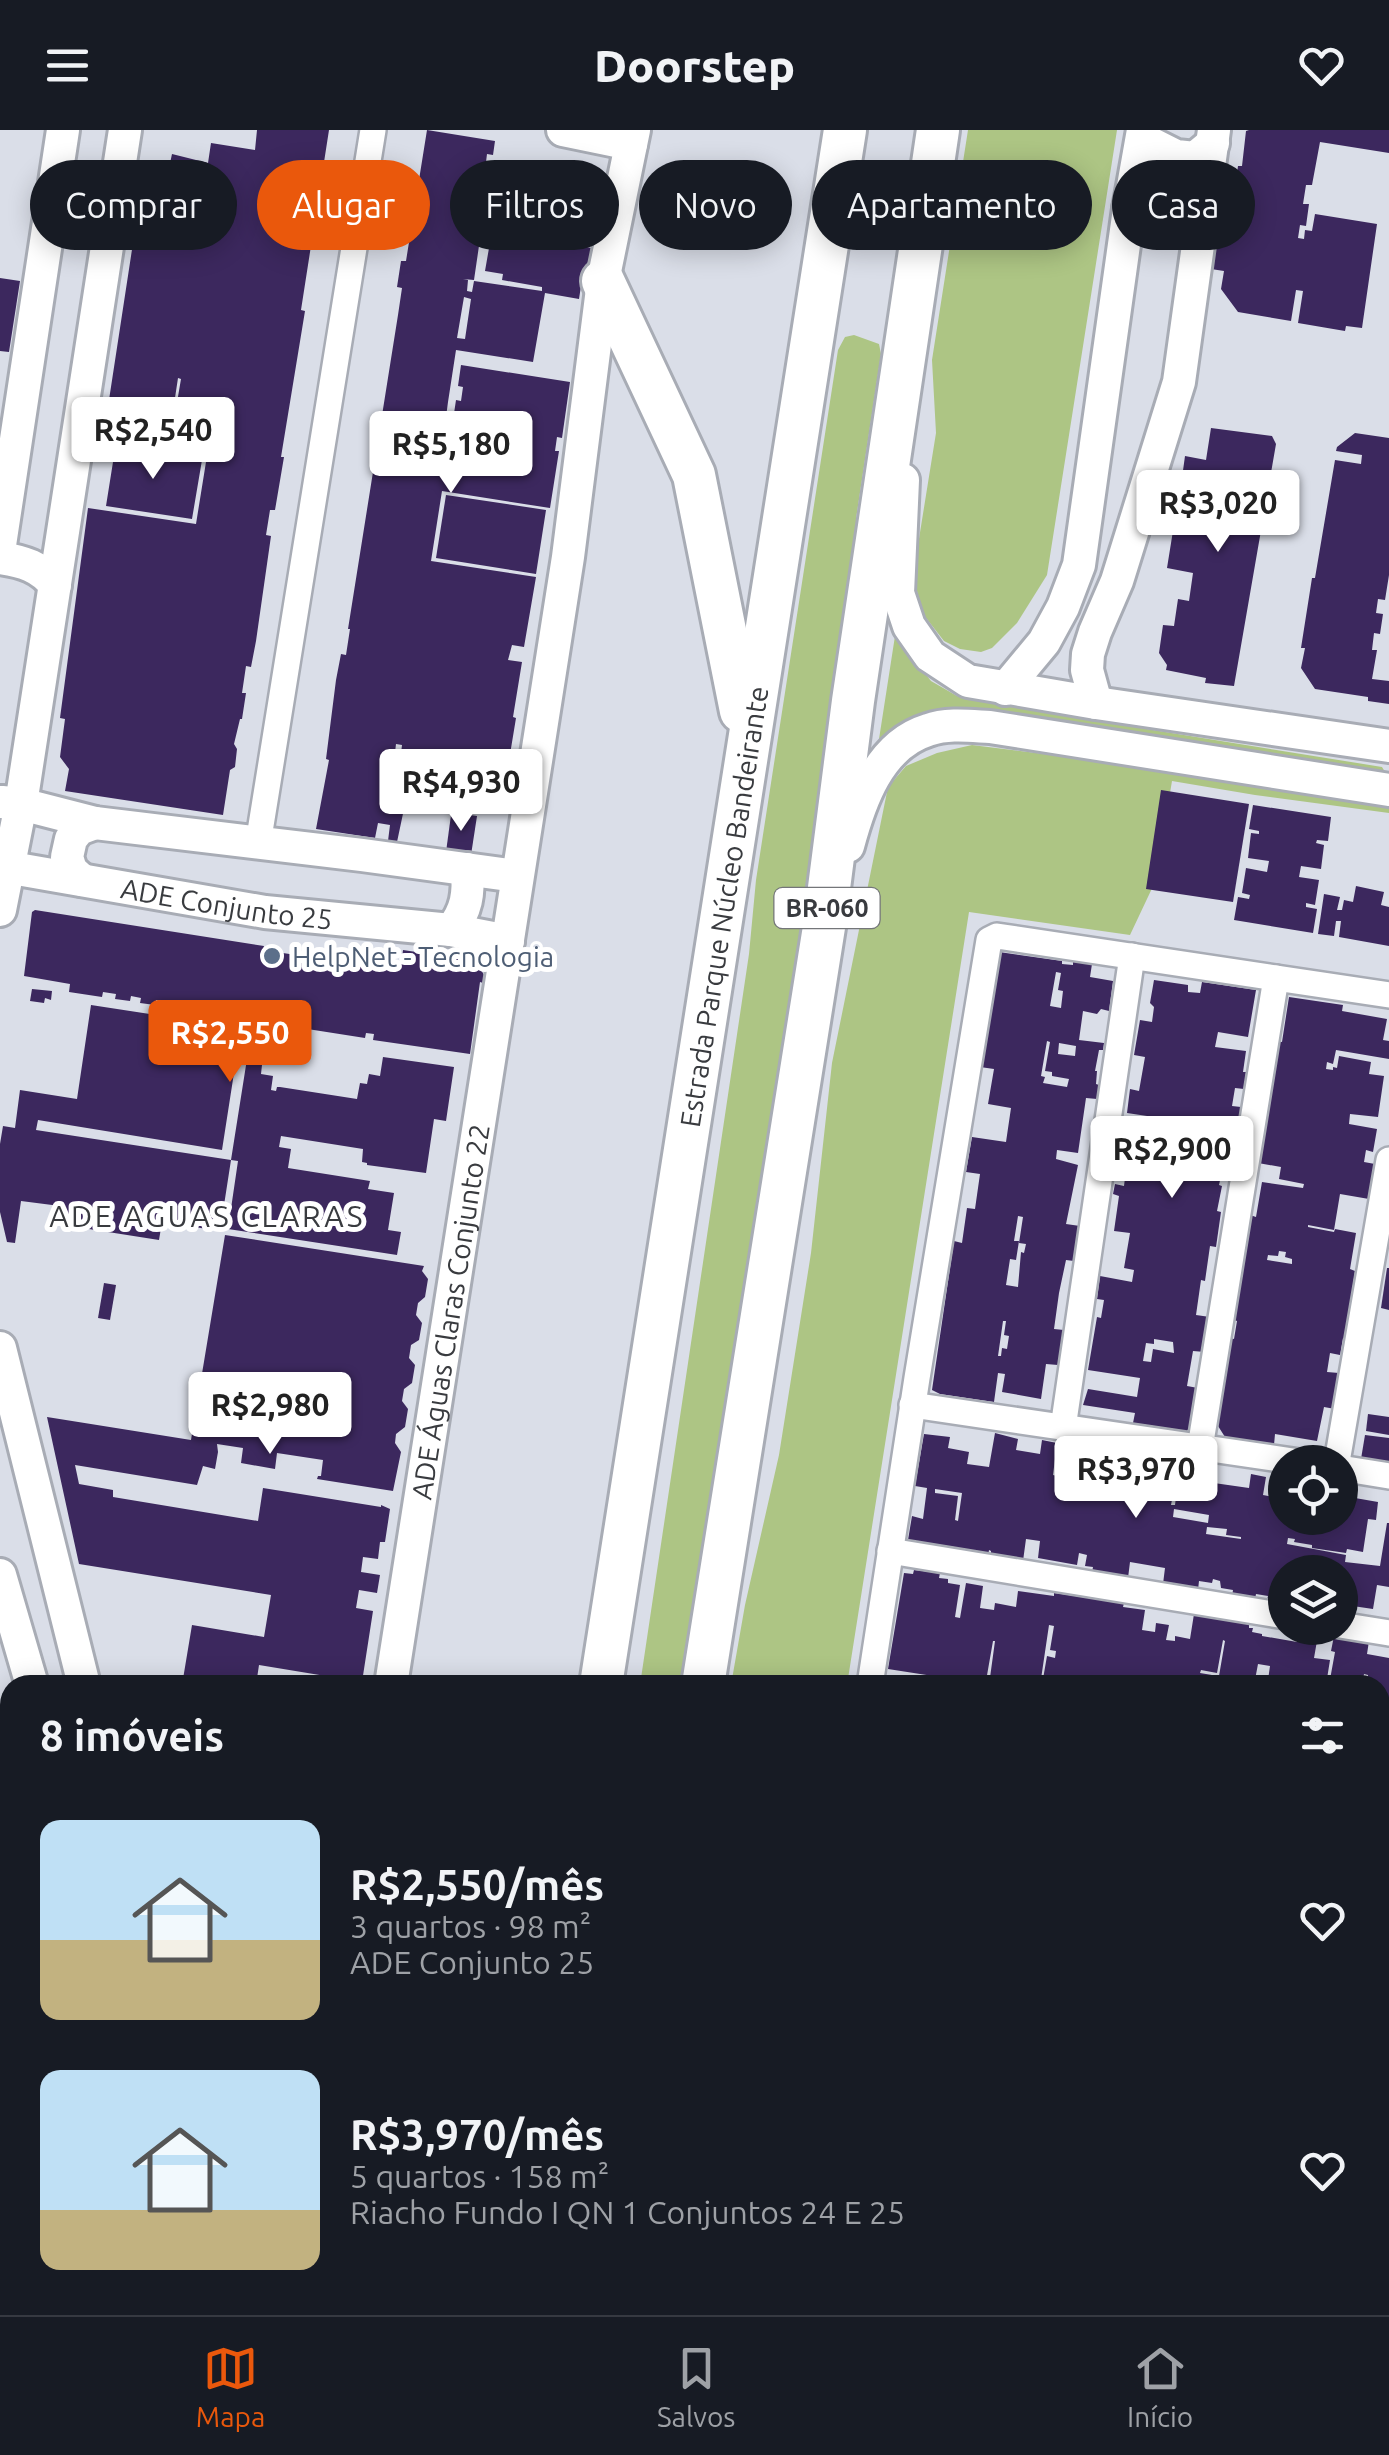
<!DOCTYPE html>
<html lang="pt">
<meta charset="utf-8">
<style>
body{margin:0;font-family:Ubuntu,sans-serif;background:#20242c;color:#f1f3f6;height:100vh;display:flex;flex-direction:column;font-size:38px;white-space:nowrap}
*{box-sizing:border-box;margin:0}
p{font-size:32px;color:#9ea1a6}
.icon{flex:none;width:55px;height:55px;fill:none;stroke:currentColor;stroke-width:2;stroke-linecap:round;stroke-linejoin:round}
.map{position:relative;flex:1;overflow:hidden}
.side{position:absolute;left:0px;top:1545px;width:1390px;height:640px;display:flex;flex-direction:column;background:#171b24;border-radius:30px 30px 0 0;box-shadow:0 5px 25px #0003}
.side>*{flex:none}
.banner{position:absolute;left:30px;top:30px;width:1330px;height:90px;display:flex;gap:20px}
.tools{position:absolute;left:1268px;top:1315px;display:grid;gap:20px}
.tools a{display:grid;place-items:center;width:90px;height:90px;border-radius:50%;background:#171b24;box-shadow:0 5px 25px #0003;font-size:50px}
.price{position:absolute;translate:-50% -85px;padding:0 22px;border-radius:10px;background:#fff;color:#222;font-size:32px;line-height:65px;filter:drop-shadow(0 2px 5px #0008)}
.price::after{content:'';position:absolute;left:50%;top:60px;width:30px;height:22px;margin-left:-15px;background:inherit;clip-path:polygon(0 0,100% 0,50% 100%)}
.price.selected{background:#ea580c;color:#fff}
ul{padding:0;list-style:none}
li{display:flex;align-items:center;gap:30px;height:250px;padding:0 40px}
li span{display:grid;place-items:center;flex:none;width:280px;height:200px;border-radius:20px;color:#555}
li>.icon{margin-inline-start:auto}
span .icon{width:120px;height:120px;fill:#fffc;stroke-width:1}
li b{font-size:42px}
h2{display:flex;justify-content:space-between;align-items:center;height:120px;padding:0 40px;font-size:42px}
.chip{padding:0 35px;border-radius:45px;background:#171b24;box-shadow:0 5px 25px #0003;font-size:35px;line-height:90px}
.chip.selected{background:#ea580c;color:#fff}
header{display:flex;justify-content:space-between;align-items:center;height:130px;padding:0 40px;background:#171b24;font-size:45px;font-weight:800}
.tab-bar{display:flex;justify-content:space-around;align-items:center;height:140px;border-top:2px solid #363941;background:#171b24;font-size:28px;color:#9ea1a6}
.tab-bar a{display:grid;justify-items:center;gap:5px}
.tab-bar .selected{color:#ea580c}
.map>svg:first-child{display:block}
</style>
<header><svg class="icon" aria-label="menu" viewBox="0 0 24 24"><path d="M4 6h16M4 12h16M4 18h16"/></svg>Doorstep<svg class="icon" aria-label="heart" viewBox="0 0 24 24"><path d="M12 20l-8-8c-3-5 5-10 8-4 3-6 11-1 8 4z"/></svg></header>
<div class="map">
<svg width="1389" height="2185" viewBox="0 0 1389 2185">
<rect width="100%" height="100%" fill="#dadee8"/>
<g fill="#adc584">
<polygon points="968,0 1117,0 1047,445 1017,493 992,518 981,522 960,519 944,511 923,484 913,446 936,303 932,230"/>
<polygon points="854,205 879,214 881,224 856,389 858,459 688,1555 640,1555 749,824 756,750 838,220 845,207"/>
<polygon points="895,506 931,551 957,566 1048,583 1382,637 1388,647 1016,594 877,622"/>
<polygon points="972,615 1224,646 1389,673 1389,683 1255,665 1172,651 1155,752 1130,805 969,782 847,1555 731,1555 745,1475 779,1325 811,1123 832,933 888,657 906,636 937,623"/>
<polygon points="630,2175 761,2175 760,2185 630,2185"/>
</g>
<g fill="#3c285e" fill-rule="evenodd">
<polygon points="257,0 329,0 301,180 305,181 281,327 284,327 275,380 270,380 266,405 271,406 256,511 251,537 246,536 242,563 246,563 242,589 240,589 234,614 237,619 235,637 230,640 223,685 65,661 69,639 60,627 65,589 60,588 88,378 196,394 216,270 205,268 197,324 102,309 107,278 164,287 163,294 173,296 181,249 178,248 173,281 109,270 133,113 178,120 181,104 176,104 176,101 174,103 160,101 161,98 140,95 143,78 145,78 146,74 143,74 145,63 147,64 148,61 146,60 149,44 157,45 158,36 169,38 172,24 208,33 211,13 255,20"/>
<path d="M427,0L495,11L493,25L487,24L486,32L492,33L490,44H485L483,57L488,58L487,64L482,63V67L486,68L474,150L463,149L468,150L467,161L472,162L474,151L542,161V157L502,150L503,144L485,141L492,101L527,107L531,80L491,73L495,38L597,53L587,117L591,118L585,157L581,156L579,169L545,163L533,232L456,220L448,272L441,325L447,326L445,342L450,343L453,325L448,324L456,270L461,271L463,257L458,256L461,235L570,252L562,308L557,307L555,321H559L550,378L442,361L431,431L536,447L524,517L512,515L508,530L522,532L513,587L516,588L502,673L408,660L397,712L388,711L390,695L378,693L375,708L316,699L329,630L326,629L336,550L341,524L346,525L350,499H348L398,185L402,158L397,157L401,131H406ZM464,167L471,169L465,209L457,208ZM396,614L402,615L399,640L393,639Z"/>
<polygon points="1249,0 1389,0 1389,23 1320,12 1312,55 1306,55 1303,74 1309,74 1306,96 1300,95 1298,108 1304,109 1305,100 1312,101 1315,84 1377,94 1362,198 1346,196 1345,201 1298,193 1303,161 1296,160 1291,191 1238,182 1221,159 1224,141 1211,139 1217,103 1231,106 1236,71 1233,71 1238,36 1242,36 1246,1"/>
<polygon points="0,148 20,151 9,222 0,221"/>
<polygon points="1211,298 1272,306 1276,314 1234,556 1205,553 1206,548 1166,540 1167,535 1159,523 1163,495 1174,496 1178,469 1189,471 1193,443 1167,438 1176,382 1198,386 1202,357 1181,355 1185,326 1206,330"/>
<polygon points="1355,303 1389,308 1389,445 1385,470 1378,469 1376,483 1383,484 1380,504 1374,503 1372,520 1377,520 1372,549 1389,551 1389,574 1368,571 1368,567 1315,559 1301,538 1305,518 1301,518 1312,448 1315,448 1335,330 1361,334 1362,325 1336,321 1337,317"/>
<polygon points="111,316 202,330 192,389 106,376 113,332 108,331"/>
<polygon points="446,365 546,380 536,444 436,428"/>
<polygon points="1161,660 1249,674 1233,772 1146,759"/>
<polygon points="1253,675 1331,687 1328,711 1317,710 1316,713 1324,715 1321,739 1301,736 1299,747 1319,750 1315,775 1306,773 1306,777 1317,779 1313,803 1234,790 1238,767 1249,769 1250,765 1242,763 1246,738 1267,742 1269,731 1248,728 1251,703 1259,704 1259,701 1249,699"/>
<polygon points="455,683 477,686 471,725 446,722 451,685"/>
<polygon points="1356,756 1384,762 1381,775 1389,777 1389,816 1339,807 1341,791 1336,791 1334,806 1318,804 1324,764 1340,767 1337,780 1342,780 1344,770 1353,772"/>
<polygon points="35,780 264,816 263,820 316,828 316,824 401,837 403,820 476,831 484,845 483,853 480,852 470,924 373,910 374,904 366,903 365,908 282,895 279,913 275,912 273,928 263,926 261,944 273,946 271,960 276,961 277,957 280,957 357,969 360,953 367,954 369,944 380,946 383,927 454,937 446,991 434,989 426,1043 367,1035 367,1033 362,1032 363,1019 281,1006 279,1017 291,1019 288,1038 370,1051 368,1059 394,1063 388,1100 401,1102 397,1125 228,1099 238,1031 231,1030 220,1101 162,1092 159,1110 57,1094 60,1076 21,1071 15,1113 7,1112 0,1082 0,1014 3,996 15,998 20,960 77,969 91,875 241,898 222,1020 38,990 36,1000 231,1030 253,891 190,881 191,876 186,875 185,880 168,877 169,872 156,870 155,875 140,873 141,868 131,866 130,871 115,869 116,864 103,862 102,867 69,862 70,854 24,846 32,782"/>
<path d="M999,822L1062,831V834L1073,835V831L1092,834L1090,847L1113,851L1109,881L1101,879L1097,884L1083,881L1079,910L1104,913L1103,920H1099L1095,941H1097L1096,954L1099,955L1097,969L1086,968L1078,1023L1057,1020L1056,1029L1078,1035L1066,1094L1080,1096L1074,1131L1066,1130L1059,1163L1054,1199L1064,1200L1058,1235L1046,1234L1041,1269L1002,1262L1005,1244L998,1243L994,1272L940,1264L932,1260L954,1111L962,1113L967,1078L975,1079L980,1044L966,1042L972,1007L1006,1012L1011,978L988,974L994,939L980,937ZM1056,842L1061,843L1058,860L1063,861L1061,878L1050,876ZM1047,911L1050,912L1045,941L1052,942V946L1069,949L1067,957L1043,953L1045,947L1041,946ZM1059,913L1076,916L1075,926L1058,924ZM1018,1086L1023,1087L1019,1113L1026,1114L1024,1123L1021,1122L1018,1157L1006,1155L1010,1129L1016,1130L1019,1111H1014ZM1003,1191H1006L1004,1205L1009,1206L1007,1219L1002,1218L1001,1226H998Z"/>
<path d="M1154,850L1188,855V862L1200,863L1202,852L1256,860L1248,907L1218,902L1215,917L1246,921L1243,942H1246L1244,959L1235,958L1232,976L1241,977L1236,1013L1218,1010L1215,1032L1228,1034L1226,1047L1221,1046L1219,1055L1222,1056L1217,1081L1221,1082L1216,1117L1210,1116L1205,1151L1201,1150L1196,1185L1210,1187L1205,1222L1193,1221L1187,1256L1198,1258L1193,1292L1187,1301L1133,1293L1135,1283L1083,1275L1088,1259L1137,1267L1140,1248L1088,1240L1097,1187L1101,1188L1104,1170L1097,1169L1100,1146L1132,1152L1134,1140L1124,1138L1130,1103L1114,1101L1119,1066L1113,1064L1115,1054L1124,1056L1125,1048L1134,1049L1136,1038L1165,1042L1166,1037L1138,1029L1147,986L1127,983L1130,959L1139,961L1145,927L1134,925L1140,890L1152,892L1154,877L1150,873ZM1154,1209L1173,1212L1174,1223L1153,1219L1151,1232L1143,1231L1146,1213L1154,1214Z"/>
<polygon points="32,859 52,861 51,870 45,868 44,873 30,871"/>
<path d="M1289,867L1343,875L1342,881L1387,889L1383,910L1389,911V929L1336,920L1333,934L1327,932L1326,939L1333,940V937L1337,938L1339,926L1371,932L1369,944L1384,946L1378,987L1350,984L1349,994L1377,999L1373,1022L1366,1020L1364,1032L1375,1034L1369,1069L1340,1064L1334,1100L1308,1095V1097L1334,1102L1335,1099L1356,1103L1350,1139L1355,1141L1345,1209L1343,1208L1340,1225L1330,1223L1327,1242L1339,1243L1335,1279L1324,1277L1317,1311L1275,1304L1274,1315L1225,1307L1218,1296L1230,1208L1234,1209L1237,1191L1234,1190L1250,1085L1256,1087L1262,1052L1303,1058L1304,1054L1279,1049L1281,1037L1258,1033L1277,911L1282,912ZM1279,1121L1286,1122L1285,1127L1292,1129V1134L1267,1130L1268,1125L1278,1126Z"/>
<polygon points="225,1105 424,1136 422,1141 428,1149 425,1167 418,1173 416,1185 422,1193 419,1210 411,1215 409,1228 415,1235 412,1253 404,1259 402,1271 408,1279 405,1297 396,1304 395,1313 401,1322 393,1361 317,1349 318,1346 321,1346 323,1330 277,1323 275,1339 241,1333 243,1318 217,1314 218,1322 215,1339 203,1336 197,1355 75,1335 79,1354 113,1360 113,1367 258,1391 263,1358 381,1377 381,1375 390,1379 385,1412 380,1412 378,1429 363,1427 361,1442 380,1445 377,1463 359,1460 356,1478 373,1481 362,1552 259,1535 256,1555 182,1555 192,1495 264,1507 271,1465 79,1434 47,1287 191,1310"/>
<polygon points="1387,1138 1389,1138 1389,1180 1381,1178"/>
<polygon points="104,1153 116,1155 110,1190 98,1188"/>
<polygon points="1368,1284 1389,1287 1389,1305 1366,1301"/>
<path d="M995,1303L1018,1309L1016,1320L1040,1324L1042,1310L1057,1313L1053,1345L1061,1347L1065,1313L1078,1316L1076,1324L1110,1329L1111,1321L1147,1326L1140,1368H1144L1148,1338L1177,1344L1171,1375H1175L1179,1343L1215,1349L1214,1353L1249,1358L1251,1344L1266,1347L1263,1365L1285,1369V1388H1340V1376L1353,1378L1355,1368L1378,1372L1376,1390L1368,1389L1363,1422L1347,1419L1346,1423L1312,1418V1415L1294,1412L1295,1409L1288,1408L1287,1414L1346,1425L1345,1432L1380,1436L1387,1393H1389V1457L1377,1455L1373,1479L1346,1475L1347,1473L1340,1471V1454L1344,1438L1341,1437L1340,1442H1285V1472L1267,1470L1268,1466L1256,1464L1255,1469L1232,1466L1233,1460L1221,1458L1220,1451L1213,1449L1212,1453L1199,1451L1198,1460L1163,1454L1165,1438L1130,1432L1128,1448L1092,1442L1093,1437L1085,1436L1087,1425L1079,1423L1077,1435L1038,1428L1040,1411L1026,1409L1023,1431L991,1426V1421L989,1420L988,1426L953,1420L954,1417L908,1410L912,1386L923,1389L927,1358L915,1356L924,1304L950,1307L948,1318L969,1322L967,1334L989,1337ZM935,1359L962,1363L958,1391L955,1390L958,1366L935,1363ZM1174,1379L1209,1385L1208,1393L1173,1387ZM1207,1397L1227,1399L1226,1405L1241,1407V1409L1206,1404Z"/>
<polygon points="1365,1305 1389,1308 1389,1334 1361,1329"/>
<path d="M914,1440L940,1443L939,1448L948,1449V1453L960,1455L955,1487L960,1488L966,1453L983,1456L980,1478L994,1480L995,1473L1016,1477L1018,1461L1054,1466V1463L1124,1473L1123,1477L1145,1480L1142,1500L1155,1502L1156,1493L1169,1495L1166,1510L1175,1511V1506L1190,1509L1194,1484L1249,1492V1498H1253L1252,1502L1262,1504V1506L1297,1512L1299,1502L1318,1505L1314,1528L1330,1530L1326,1555H1282V1552L1268,1550L1270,1536L1258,1534L1254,1555H1245L1243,1548L1235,1546V1549L1219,1546L1225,1511L1223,1510L1217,1543L1201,1540L1200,1543L1218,1546L1217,1552L1224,1555H989L995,1511H993L986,1551L984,1550L983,1555H932L933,1546L888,1539L904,1443L913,1444ZM1049,1495L1054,1496L1050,1520L1056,1521L1055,1528L1047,1526L1043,1549H1041Z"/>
<polygon points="1334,1506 1369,1511 1367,1524 1389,1528 1389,1630 1380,1628 1380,1555 1366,1555 1368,1545 1364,1544 1362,1555 1329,1555 1335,1522 1331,1521"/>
<polygon points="276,1548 308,1553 308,1555 274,1555"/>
<polygon points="1380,1661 1389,1663 1389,1734 1387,1734 1383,1753 1389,1756 1389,1770 1380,1769"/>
<polygon points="10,1764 10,1793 0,1793 0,1765"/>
<polygon points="1380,1798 1389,1800 1389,1919 1380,1917"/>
<polygon points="1380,1983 1389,1985 1389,2014 1386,2034 1380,2033"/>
<polygon points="130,2175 161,2175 160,2185 128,2185"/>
<polygon points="787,2175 871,2175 871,2180 889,2183 889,2185 786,2185"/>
<polygon points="979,2175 1015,2180 1014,2185 977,2185"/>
<polygon points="1279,2175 1357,2175 1355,2185 1290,2185 1277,2183"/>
</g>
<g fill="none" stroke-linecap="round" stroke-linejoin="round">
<defs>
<g id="minor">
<polyline points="258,714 373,0"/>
<polyline points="912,1275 1300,1332"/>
<polyline points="1063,1298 1132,826"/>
<polyline points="1200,1318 1276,848"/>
<polyline points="1337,1332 1389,1030"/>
<polyline points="1340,1338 1389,1346"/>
<polyline points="890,1421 1285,1486"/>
<polyline points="1340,1495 1389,1503"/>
<polyline points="870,1555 917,1248 989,810 997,806 1389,865"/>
<polyline points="1380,1643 1389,1645"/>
<polyline points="1380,1784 1389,1785"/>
<polyline points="0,1846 10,1865"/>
<polyline points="1380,1932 1389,1934"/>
<polyline points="0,2048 10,2042"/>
<polyline points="1380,2065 1389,2067"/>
<polyline points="1380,2152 1389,2091"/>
<polyline points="1085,2175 1143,2185"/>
<polyline points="772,2185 774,2175"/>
<polyline points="1375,2185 1377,2175"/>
</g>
<g id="tertiary">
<polyline points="563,0 631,14"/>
<polyline points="1142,9 1176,26 1195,28 1213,13"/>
<path d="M1129,79C1161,55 1178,54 1201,90"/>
<polyline points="903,350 898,463 909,496 930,526 968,551 1096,573 1389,616"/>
<polyline points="0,415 63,0"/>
<path d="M0,428C23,431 41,437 55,455"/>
<polyline points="1005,559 1044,512 1063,477 1079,435 1129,79 1143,0"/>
<polyline points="1096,573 1087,540 1088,524 1095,502 1117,451 1179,252 1214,0"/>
<polyline points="2,672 21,674 95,693 362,725 517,746"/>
<path d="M848,716C860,671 879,615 928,600C948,593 970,596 990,597L1389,660"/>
<path id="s1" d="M0,736L265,782L451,800L508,811"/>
<polyline points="82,750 71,740 67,727 71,709 79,699 95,693"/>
<polyline points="0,780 21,674 125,0"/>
<path d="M451,800C467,781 469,763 467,739"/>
<polyline points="0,1218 84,1555"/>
<polyline points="0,1445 32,1555"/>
<path id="s2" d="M391,1555L568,427L603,151L634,0"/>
<polyline points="54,2185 56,2175"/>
<polyline points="95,2185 97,2175"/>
<polyline points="292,2185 293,2175"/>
</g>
<g id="trunk">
<polyline points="603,151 694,345 741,581"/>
<path id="s3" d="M601,1555L845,0"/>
<polyline points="703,1555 824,797 853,571 938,0"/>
<polyline points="500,2185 501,2175"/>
<polyline points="602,2185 604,2175"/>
</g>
</defs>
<use href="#minor" stroke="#a8acb5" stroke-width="30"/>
<use href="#tertiary" stroke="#a8acb5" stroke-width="38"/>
<use href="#trunk" stroke="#a8acb5" stroke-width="48"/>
<use href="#minor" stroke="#fff" stroke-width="25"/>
<use href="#tertiary" stroke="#fff" stroke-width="32"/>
<use href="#trunk" stroke="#fff" stroke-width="42"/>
</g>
<circle fill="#5c6f8a" stroke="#fff" stroke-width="4" cx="272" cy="826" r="10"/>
<g text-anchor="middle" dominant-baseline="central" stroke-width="10" stroke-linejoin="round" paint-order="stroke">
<rect fill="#fff" stroke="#747679" stroke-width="2.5" x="774.5" y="758" width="105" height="40" rx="8"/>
<g font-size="25" font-weight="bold" fill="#393b3f">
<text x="827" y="778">BR-060</text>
</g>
<g font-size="28" fill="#393b3f" stroke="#fff">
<text stroke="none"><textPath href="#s1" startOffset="230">ADE Conjunto 25</textPath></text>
<text stroke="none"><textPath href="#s3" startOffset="788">Estrada Parque Núcleo Bandeirante</textPath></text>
<text stroke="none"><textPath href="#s2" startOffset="378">ADE Águas Claras Conjunto 22</textPath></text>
</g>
<g font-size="28" fill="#4e5e75" stroke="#fff" text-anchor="start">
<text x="292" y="826">HelpNet - Tecnologia</text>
</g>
<g font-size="30" letter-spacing="2.5" fill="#393b3f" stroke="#fff">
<text x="207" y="1086">ADE AGUAS CLARAS</text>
</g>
</g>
</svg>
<div class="tools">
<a><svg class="icon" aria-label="locate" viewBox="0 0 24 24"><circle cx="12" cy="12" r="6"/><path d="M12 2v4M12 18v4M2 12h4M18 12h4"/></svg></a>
<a><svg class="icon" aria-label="layers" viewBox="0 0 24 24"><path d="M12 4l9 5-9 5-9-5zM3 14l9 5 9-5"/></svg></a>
</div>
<b class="price" style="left:153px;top:352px">R$2,540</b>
<b class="price" style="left:451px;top:366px">R$5,180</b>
<b class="price" style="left:1218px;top:425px">R$3,020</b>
<b class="price" style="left:461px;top:704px">R$4,930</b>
<b class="price selected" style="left:230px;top:955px">R$2,550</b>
<b class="price" style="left:1172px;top:1071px">R$2,900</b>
<b class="price" style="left:270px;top:1327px">R$2,980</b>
<b class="price" style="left:1136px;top:1391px">R$3,970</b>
<div class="banner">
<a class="chip">Comprar</a>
<a class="chip selected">Alugar</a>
<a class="chip">Filtros</a>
<a class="chip">Novo</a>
<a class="chip">Apartamento</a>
<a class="chip">Casa</a>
</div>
<section class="side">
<h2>8 imóveis<svg class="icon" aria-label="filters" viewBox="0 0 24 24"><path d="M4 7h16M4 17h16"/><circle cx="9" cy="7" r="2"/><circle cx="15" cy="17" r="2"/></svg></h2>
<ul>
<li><span style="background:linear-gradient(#bfe0f5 60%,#c2b280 0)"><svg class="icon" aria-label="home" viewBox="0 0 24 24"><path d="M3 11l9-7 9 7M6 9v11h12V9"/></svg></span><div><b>R$2,550/mês</b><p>3 quartos · 98 m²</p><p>ADE Conjunto 25</p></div><svg class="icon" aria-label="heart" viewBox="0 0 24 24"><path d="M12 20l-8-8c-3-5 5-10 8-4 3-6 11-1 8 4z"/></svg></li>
<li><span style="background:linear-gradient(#bfe0f5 70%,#c2b280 0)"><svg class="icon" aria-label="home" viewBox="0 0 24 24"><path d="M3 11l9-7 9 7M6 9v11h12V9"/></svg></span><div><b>R$3,970/mês</b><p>5 quartos · 158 m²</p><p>Riacho Fundo I QN 1 Conjuntos 24 E 25</p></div><svg class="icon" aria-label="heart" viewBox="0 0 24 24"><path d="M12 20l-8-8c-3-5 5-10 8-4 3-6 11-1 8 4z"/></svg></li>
</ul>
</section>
</div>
<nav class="tab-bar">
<a class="selected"><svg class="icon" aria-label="map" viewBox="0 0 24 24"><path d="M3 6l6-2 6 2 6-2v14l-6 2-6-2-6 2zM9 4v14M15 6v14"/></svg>Mapa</a>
<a><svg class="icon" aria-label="saved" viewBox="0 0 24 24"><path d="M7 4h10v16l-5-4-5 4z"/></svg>Salvos</a>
<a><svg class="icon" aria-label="home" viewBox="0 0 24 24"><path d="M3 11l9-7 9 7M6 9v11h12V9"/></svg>Início</a>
</nav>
